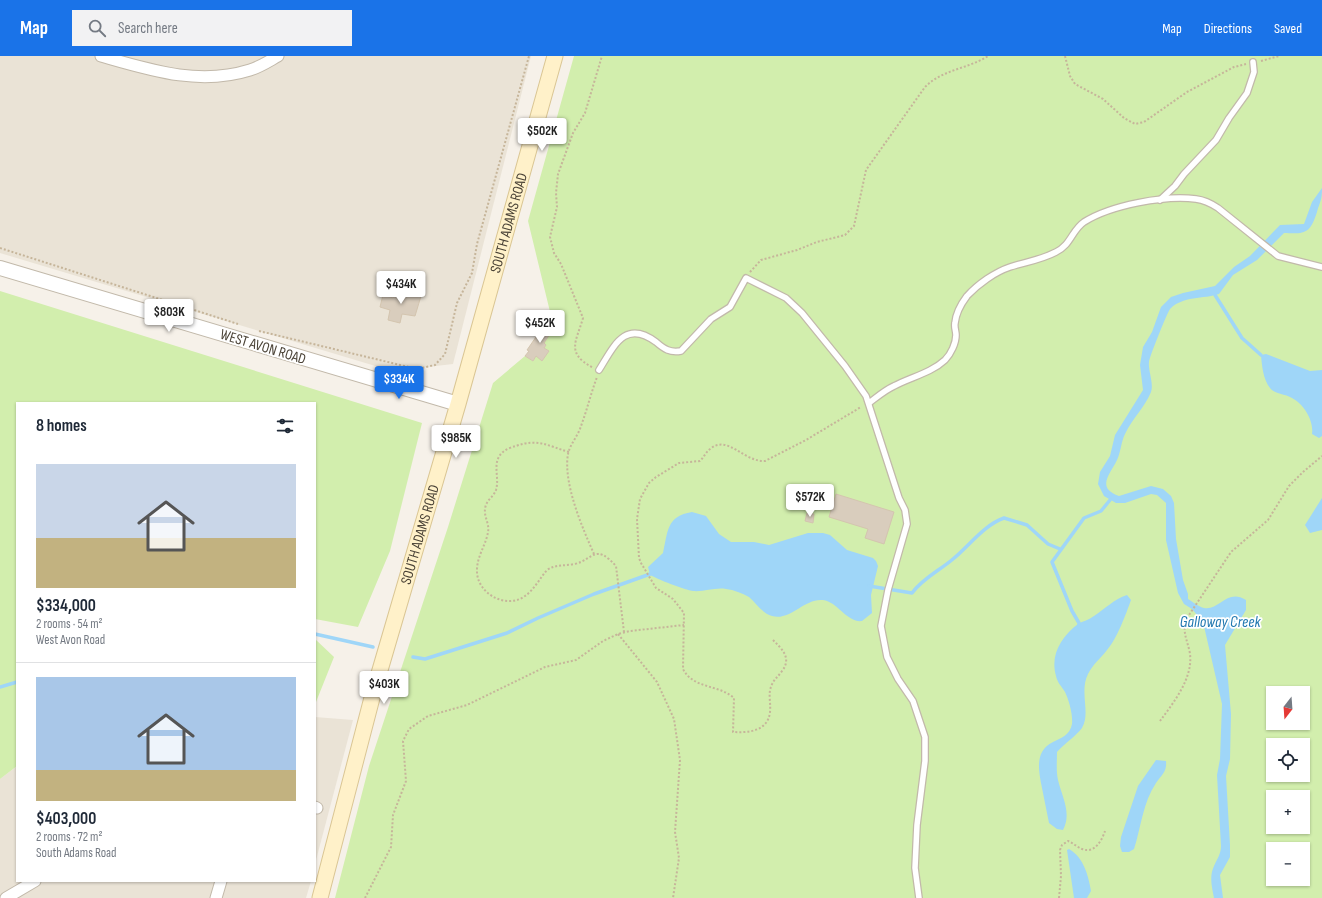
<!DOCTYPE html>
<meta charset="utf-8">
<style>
body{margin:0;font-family:"Sofia Sans Condensed",sans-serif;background:#f2f2f3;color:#1f2937;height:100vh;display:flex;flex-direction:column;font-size:15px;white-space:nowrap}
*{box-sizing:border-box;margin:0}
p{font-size:13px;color:#747a83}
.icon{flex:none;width:22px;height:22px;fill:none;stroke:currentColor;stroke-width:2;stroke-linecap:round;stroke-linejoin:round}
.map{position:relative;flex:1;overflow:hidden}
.drawer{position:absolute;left:16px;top:346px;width:300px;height:480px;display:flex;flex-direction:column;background:#fff;border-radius:0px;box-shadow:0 1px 3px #0004}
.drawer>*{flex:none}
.needle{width:26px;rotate:197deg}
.tools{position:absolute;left:1266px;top:630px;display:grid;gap:8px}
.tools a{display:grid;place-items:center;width:44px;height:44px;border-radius:0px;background:#fff;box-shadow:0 1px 3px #0004;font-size:20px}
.price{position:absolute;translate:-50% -34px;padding:0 9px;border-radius:4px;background:#fff;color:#222;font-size:13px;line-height:26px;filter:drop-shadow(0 1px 2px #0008)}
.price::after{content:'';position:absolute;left:50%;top:24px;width:12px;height:9px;margin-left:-6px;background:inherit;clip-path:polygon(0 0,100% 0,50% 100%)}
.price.current{background:#1a73e8;color:#fff}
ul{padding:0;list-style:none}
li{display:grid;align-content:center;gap:8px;height:212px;padding:0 20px}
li+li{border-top:1px solid #e0e1e3}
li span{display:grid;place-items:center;height:124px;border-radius:0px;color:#555}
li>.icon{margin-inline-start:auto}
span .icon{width:72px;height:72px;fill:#fffc;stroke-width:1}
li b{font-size:17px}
h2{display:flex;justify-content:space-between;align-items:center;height:48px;padding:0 20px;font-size:17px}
header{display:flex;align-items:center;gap:24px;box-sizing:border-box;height:56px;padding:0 20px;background:#1a73e8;color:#fff}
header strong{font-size:19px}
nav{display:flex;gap:22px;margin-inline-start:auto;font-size:14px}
.search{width:280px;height:36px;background:#f2f2f3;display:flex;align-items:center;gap:10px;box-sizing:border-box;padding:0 14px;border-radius:0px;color:#747a83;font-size:15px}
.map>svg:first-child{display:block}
</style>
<header>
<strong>Map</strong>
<div class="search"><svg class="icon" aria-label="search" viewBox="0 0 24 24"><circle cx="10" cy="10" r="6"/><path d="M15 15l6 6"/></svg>Search here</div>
<nav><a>Map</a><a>Directions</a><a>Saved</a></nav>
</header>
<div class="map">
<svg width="1322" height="842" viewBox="0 0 1322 842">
<rect width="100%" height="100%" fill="#f6f1e9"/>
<g fill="#eae3d6">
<polygon points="0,0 531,0 453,308 392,315 0,197"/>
<polygon points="315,661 353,664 315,808"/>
<polygon points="17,710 17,825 311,825 306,842 0,842 0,723"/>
</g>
<g fill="#d2eead" fill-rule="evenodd">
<path d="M574,0H1322V842H335L369,710L448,471L493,327L525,300L533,305L536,300L542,304L549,295L544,292L546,289L544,287L557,267L552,264L528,165ZM1273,637H1303V667H1273ZM1273,689H1303V719H1273ZM1273,741H1303V771H1273ZM1273,793H1303V823H1273Z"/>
<polygon points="0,235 422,367 390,495 358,571 315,563 315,347 17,347 17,710 0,723"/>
<polygon points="315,583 334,601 316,646 315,646"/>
</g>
<g fill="#9fd6f8">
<path d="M1322,132C1322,145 1320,145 1317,156C1310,178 1305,178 1284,177L1257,204L1233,219L1219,238C1204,243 1182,240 1170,253C1168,255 1149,302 1149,306C1148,315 1154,327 1151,336C1145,351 1132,363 1125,378C1121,386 1121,395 1117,404C1111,417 1095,432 1119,440L1151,430L1163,433L1171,440L1174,447L1176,483L1183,524L1188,538V543C1193,546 1199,551 1204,552C1219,555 1227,532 1246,544V554L1225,589L1231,658L1230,703L1226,720L1230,789V801L1220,819L1223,842H1214C1212,831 1209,821 1214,810C1217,803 1221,798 1221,790L1217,719L1220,703L1222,648L1203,566L1192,553L1184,548L1178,537L1166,484V447L1157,439L1151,438L1125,447H1116L1104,440L1098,428L1100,416L1110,400L1115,379L1143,334L1140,309L1143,291L1152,276L1161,251L1171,241L1183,237L1215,230L1234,211L1250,200L1280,169L1304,168L1312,146Z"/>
<path d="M1266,298L1310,315L1322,314V380L1319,382L1312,378C1314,365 1304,348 1292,342C1286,338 1274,338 1270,332C1263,323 1262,310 1261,299Z"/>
<polygon points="1322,442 1322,474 1310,477 1305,469"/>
<path d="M692,456L706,460L719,478L731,486H754L769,489L808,477H823L830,479L847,494L873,502L876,505L878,510L871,539L872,557L862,565C847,567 838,546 823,544C804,542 791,565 772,560C762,557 757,548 749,541C742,537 734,534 726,533C716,531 704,536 693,535C689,535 653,522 651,519C649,517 649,514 648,511L663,497C668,476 666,460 692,456Z"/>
<path d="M1127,539L1131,544C1126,558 1117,583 1107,594C1101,602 1093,608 1088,618C1079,636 1091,657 1082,672C1075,681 1065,687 1057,696C1057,705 1056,715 1058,724C1062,741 1072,757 1063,774L1057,773L1049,767C1047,757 1045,747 1043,737C1040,720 1032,696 1053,686C1061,682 1070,679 1072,668C1073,659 1069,644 1065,636C1062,631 1057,626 1056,620C1050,599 1061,581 1078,568C1083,565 1089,564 1094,560C1105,553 1114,543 1127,539Z"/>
<path d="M1156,704L1166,705C1167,716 1162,718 1156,727C1143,746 1141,771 1134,793L1129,796H1122L1120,790L1121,781L1138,730Z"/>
<path d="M1069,793C1084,802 1088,819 1091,835L1087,842H1074L1067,794Z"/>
</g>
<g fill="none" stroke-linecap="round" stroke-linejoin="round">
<g stroke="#9fd6f8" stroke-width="3.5">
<polyline points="1215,239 1242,282 1261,299"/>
<path d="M869,530L912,537C923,522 939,515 953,503C969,490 984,469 1004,462L1027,469L1048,488L1060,493"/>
<polyline points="1079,571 1079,567 1072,555 1052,506 1084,462 1101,455 1110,444"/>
<polyline points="315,578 373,591"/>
<polyline points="413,601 425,603 507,577 538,562 594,538 653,517"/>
<polyline points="0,631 17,626"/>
</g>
</g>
<g fill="#d9cdbd" stroke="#d4c5af">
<polygon points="396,233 421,240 415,260 402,258 400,267 388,264 390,254 380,251 383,239 393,242"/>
<polygon points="552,264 557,267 544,287 546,289 544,292 549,295 542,305 536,300 533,305 525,300 529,295 527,294 536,281 537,282 539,279 541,280"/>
<polygon points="836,438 894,456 884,488 865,482 868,473 829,461"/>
<polygon points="807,457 814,458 813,467 805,465"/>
</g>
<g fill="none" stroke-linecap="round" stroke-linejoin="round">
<defs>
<g id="service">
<polyline points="1160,144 1175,130 1184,118 1216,84 1229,62 1247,37 1254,16 1253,6"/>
<path d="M599,314C614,290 625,263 656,286C664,293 670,297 681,295L711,263L730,251L746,222L786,242L802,257L845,310L866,340L899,442L905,454L907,468L888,534L881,570L887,601L898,623L913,645L925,681V705L917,769L915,812L919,842"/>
<path d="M869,347C877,341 885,334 894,330C911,321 931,317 945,304C951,298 956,287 956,279C956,275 954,271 955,267C956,256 961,248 967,240C978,228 995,216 1010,211C1025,206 1041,204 1056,196C1071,189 1072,174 1084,166C1111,149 1165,139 1196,143C1204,144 1212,148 1218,152L1278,200L1322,211"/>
</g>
<g id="minor">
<path d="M101,0C150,14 199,30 250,14C260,11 269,5 278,0"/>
<polyline points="315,751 317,752"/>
<polyline points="6,842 35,825"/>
<polyline points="216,842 221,825"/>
</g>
<polyline id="tertiary" points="0,212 458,348"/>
<g id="secondary">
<path id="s1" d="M320,842L373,638L458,348L555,0"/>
</g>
</defs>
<use href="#service" stroke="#c2b9aa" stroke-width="8"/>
<use href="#minor" stroke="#c2b9aa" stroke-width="13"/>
<use href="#tertiary" stroke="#c2b9aa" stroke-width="16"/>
<use href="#secondary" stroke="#dac694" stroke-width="17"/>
<g stroke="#c6b59a" stroke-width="2" stroke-dasharray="2 2" stroke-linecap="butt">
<polyline points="1065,0 1070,20 1075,28 1103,43 1124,62 1135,68 1144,66 1187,36 1234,11 1246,8"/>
<polyline points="1261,5 1279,0"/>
<polyline points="0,192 238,268"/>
<path d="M750,216L761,204L797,194L817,186L845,179L854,170L866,114L925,31C943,13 968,13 988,0"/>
<polyline points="259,275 417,313 435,309 445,298 457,247 472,217 477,188 529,0"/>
<path d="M592,311C565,297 577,284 583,262L561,208L554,197L550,181L557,151L556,137L558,118L573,77L585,57L602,0"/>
<path d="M569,396C548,390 538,382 516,390C512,391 506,393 503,396C491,406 500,421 496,434C494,440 488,443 486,449C482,459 490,467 488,476C486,489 477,500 477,514C476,537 506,554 525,540C534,534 540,522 547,514C556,508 565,510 575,508C594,503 595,487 616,510L624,576"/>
<path d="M594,498C582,471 563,427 568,398C570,388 578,380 581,370C587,354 591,337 597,321"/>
<polyline points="618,578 657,626 674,663 680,704 675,776 679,802 673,842"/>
<path d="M773,584C782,593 792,602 782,615C778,621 773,624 771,631C768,638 771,647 770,656C768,675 749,677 733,676L734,642C718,628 693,633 683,613L684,557L673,543L656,532L641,507L639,502L637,463L640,443L649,427L656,421L679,407L700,405C704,401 706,396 710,393C728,378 743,406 765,405L806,384L861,351"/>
<path d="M1160,665C1174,646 1193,622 1190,598C1188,585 1181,575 1187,562L1231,496L1268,464L1289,430L1303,416L1322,400"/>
<polyline points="365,842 391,791 393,759 406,725 403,685 409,673 428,660 467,649 545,611 576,604 603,585 618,578 630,575 684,569"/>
<path d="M1059,842L1061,820L1060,794L1062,789L1068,785C1073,787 1077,791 1082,793C1095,798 1102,784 1105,775"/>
</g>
<use href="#service" stroke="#fff" stroke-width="5.5"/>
<use href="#minor" stroke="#fff" stroke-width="11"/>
<use href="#tertiary" stroke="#fff" stroke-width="14"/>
<use href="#secondary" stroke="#fff1c9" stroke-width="15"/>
</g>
<g text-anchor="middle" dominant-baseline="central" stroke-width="3.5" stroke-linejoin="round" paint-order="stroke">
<g font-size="15" fill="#4a4236" stroke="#fff">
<text stroke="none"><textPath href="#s1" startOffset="701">SOUTH ADAMS ROAD</textPath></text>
<text transform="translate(263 291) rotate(17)">WEST AVON ROAD</text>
<text stroke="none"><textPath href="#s1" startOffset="377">SOUTH ADAMS ROAD</textPath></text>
</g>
<g font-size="16" font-style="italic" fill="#2178b0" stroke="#fff">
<text x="1220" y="566">Galloway Creek</text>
</g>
</g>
</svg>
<div class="tools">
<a><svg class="needle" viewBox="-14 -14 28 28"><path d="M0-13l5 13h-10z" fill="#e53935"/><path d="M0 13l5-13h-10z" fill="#747a83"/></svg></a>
<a><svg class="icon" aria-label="locate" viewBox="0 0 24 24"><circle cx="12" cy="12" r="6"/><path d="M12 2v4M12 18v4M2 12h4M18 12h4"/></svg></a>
<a>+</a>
<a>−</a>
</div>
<b class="price" style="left:542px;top:96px">$502K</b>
<b class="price" style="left:401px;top:249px">$434K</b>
<b class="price" style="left:169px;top:277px">$803K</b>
<b class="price" style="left:540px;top:288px">$452K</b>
<b class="price current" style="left:399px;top:344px">$334K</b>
<b class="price" style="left:456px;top:403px">$985K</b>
<b class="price" style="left:810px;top:462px">$572K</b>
<b class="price" style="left:384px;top:649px">$403K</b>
<section class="drawer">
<h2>8 homes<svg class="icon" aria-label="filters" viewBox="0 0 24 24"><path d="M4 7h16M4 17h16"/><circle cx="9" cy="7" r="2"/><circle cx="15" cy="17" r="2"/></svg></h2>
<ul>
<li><span style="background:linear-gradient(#c9d6e8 60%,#c2b280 0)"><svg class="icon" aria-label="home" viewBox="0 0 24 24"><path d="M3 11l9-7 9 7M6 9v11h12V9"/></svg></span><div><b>$334,000</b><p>2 rooms · 54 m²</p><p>West Avon Road</p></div></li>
<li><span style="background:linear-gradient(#a9c7e8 75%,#c2b280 0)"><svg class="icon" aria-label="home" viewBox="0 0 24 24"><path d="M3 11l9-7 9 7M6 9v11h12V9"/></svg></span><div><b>$403,000</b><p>2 rooms · 72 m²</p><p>South Adams Road</p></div></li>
</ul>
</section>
</div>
